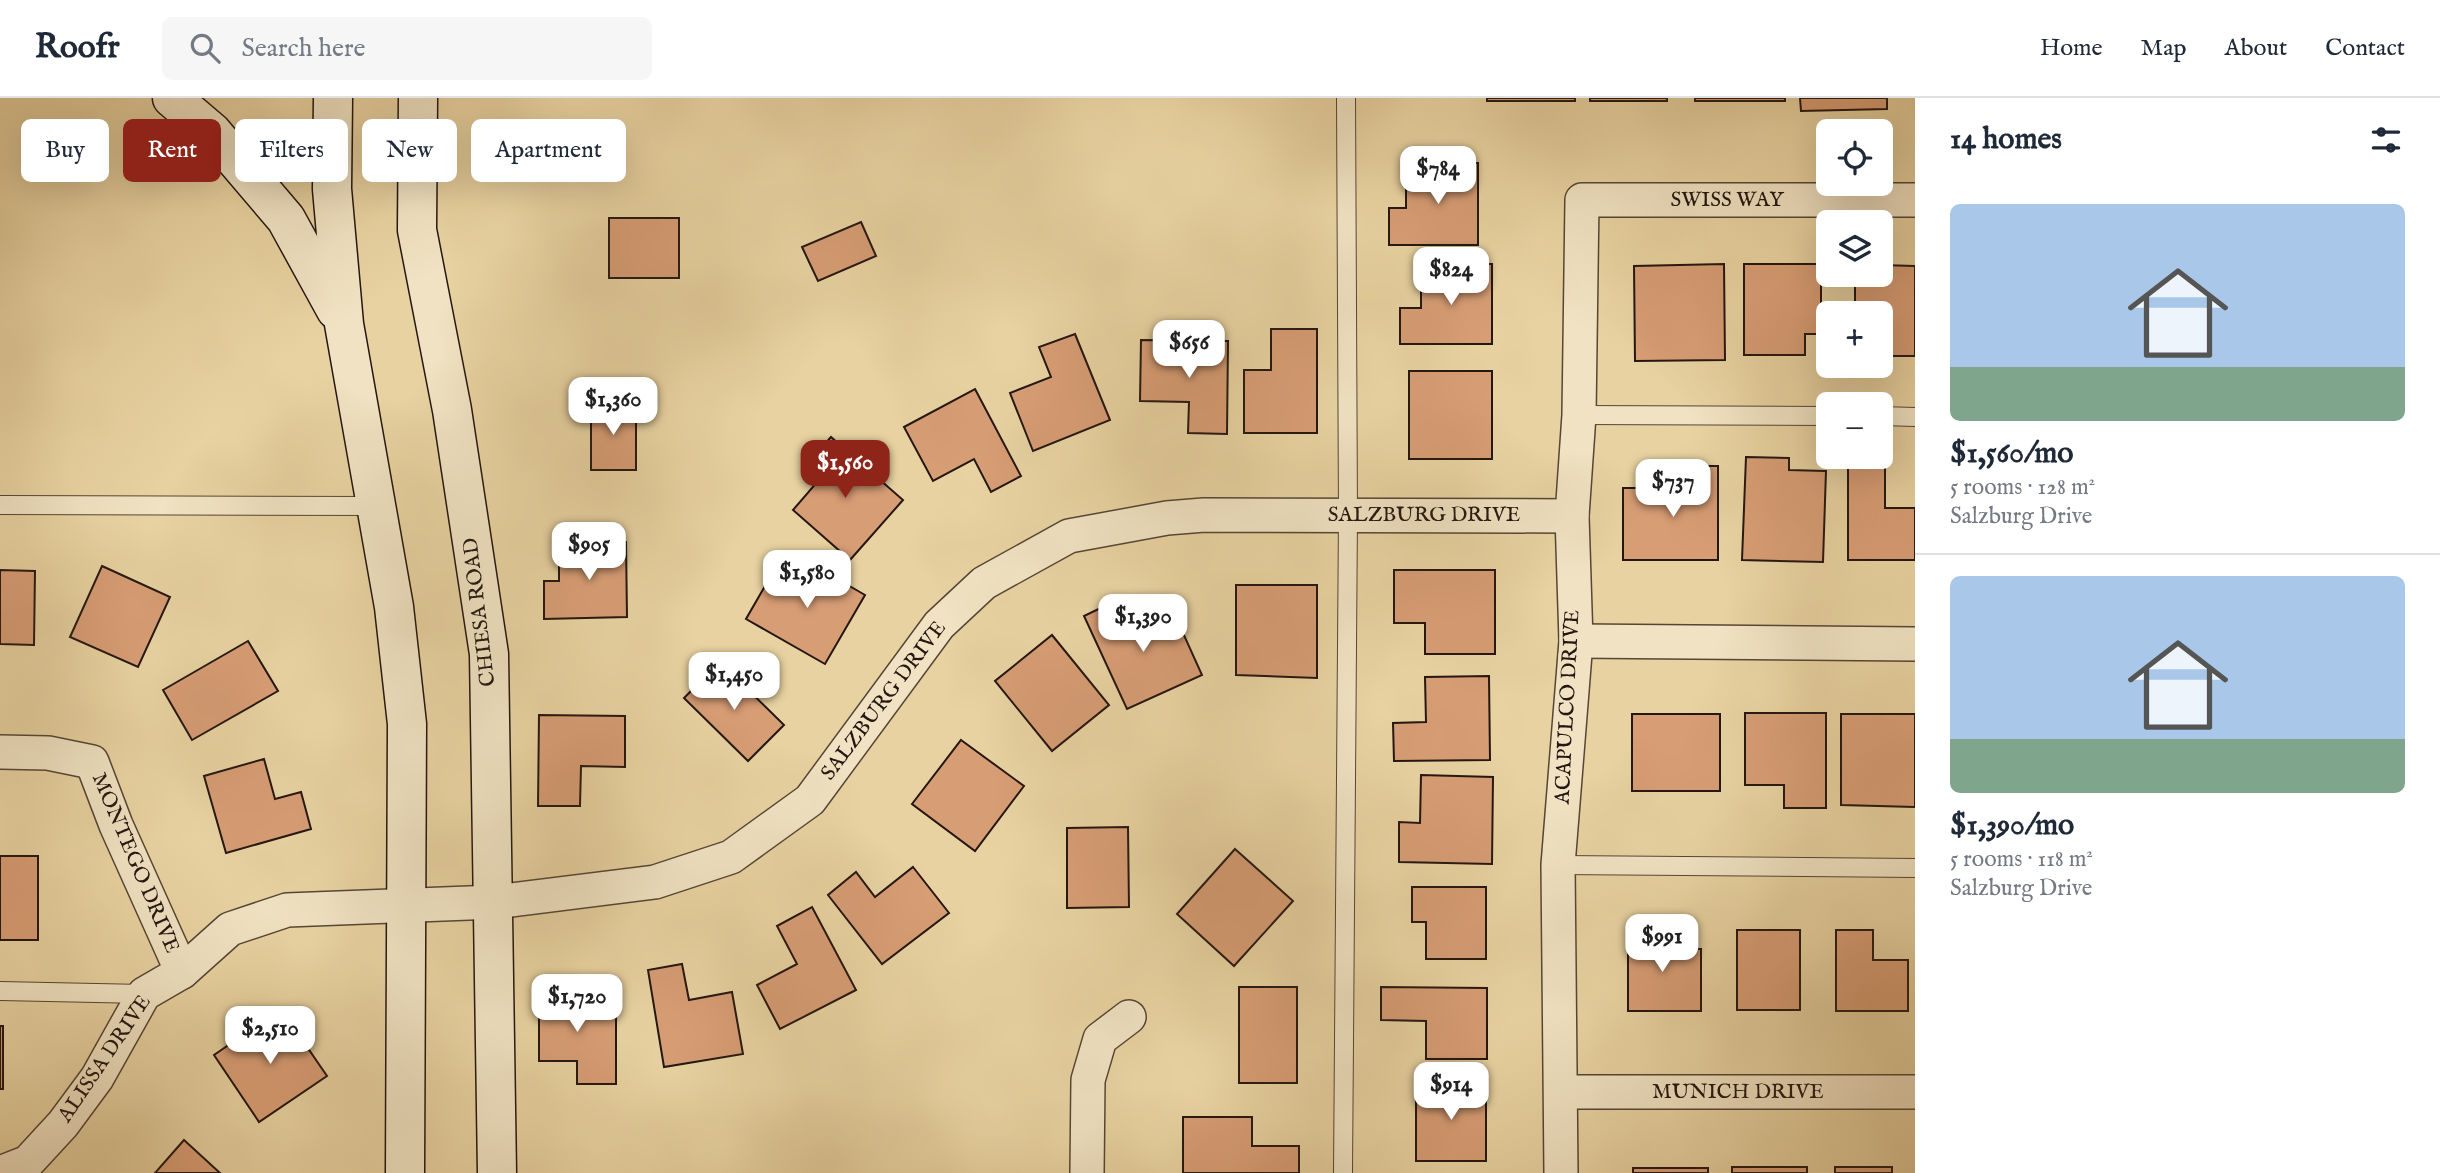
<!DOCTYPE html>
<meta charset="utf-8">
<style>
body{margin:0;font-family:"IM FELL English",serif;background:#f6f6f7;color:#1f2937;height:100vh;display:flex;flex-direction:column;font-size:26px;white-space:nowrap}
*{box-sizing:border-box;margin:0}
p{font-size:23px;color:#747a83}
.icon{flex:none;width:38px;height:38px;fill:none;stroke:currentColor;stroke-width:2;stroke-linecap:round;stroke-linejoin:round}
.map{position:relative;flex:1;overflow:hidden}
.drawer{display:flex;flex-direction:column;background:#fff;width:525px}
.drawer>*{flex:none}
.top-card{position:absolute;left:21px;top:21px;width:665px;height:63px;display:flex;gap:14px}
.buttons{position:absolute;left:1816px;top:21px;display:grid;gap:14px}
.buttons a{display:grid;place-items:center;width:77px;height:77px;border-radius:10px;background:#fff;box-shadow:0 7px 28px #0002;font-size:35px}
.price{position:absolute;translate:-50% -60px;padding:0 16px;border-radius:14px;background:#fff;color:#222;font-size:23px;line-height:46px;filter:drop-shadow(0 2px 4px #0008)}
.price::after{content:'';position:absolute;left:50%;top:42px;width:21px;height:16px;margin-left:-10px;background:inherit;clip-path:polygon(0 0,100% 0,50% 100%)}
.price.active{background:#8f2418;color:#fff}
ul{padding:0;list-style:none}
li{display:grid;align-content:center;gap:14px;height:371px;padding:0 35px}
li+li{border-top:2px solid #e0e1e3}
li span{display:grid;place-items:center;height:217px;border-radius:10px;color:#555}
li>.icon{margin-inline-start:auto}
span .icon{width:126px;height:126px;fill:#fffc;stroke-width:1}
li b{font-size:30px}
h2{display:flex;justify-content:space-between;align-items:center;height:84px;padding:0 35px;font-size:30px}
.tag{padding:0 24px;border-radius:10px;background:#fff;box-shadow:0 7px 28px #0002;font-size:24px;line-height:63px}
.tag.active{background:#8f2418;color:#fff}
header{display:flex;align-items:center;gap:42px;box-sizing:border-box;height:98px;padding:0 35px;background:#fff;border-bottom:2px solid #e0e1e3}
header strong{font-size:33px}
nav{display:flex;gap:38px;margin-inline-start:auto;font-size:24px}
.search{width:490px;height:63px;background:#f6f6f7;display:flex;align-items:center;gap:18px;box-sizing:border-box;padding:0 24px;border-radius:10px;color:#747a83;font-size:26px}
main{display:flex;flex:1;min-height:0}
.map>svg:first-child{display:block}
</style>
<header>
<strong>Roofr</strong>
<div class="search"><svg class="icon" aria-label="search" viewBox="0 0 24 24"><circle cx="10" cy="10" r="6"/><path d="M15 15l6 6"/></svg>Search here</div>
<nav><a>Home</a><a>Map</a><a>About</a><a>Contact</a></nav>
</header>
<main>
<div class="map">
<svg width="1915" height="1075" viewBox="0 0 1915 1075">
<rect width="100%" height="100%" fill="#e8d2a1"/>
<filter id="stains"><feTurbulence type="fractalNoise" baseFrequency=".00286" numOctaves="4"/><feColorMatrix values="0 0 0 0 .2 0 0 0 0 .09 0 0 0 0 .02 0 0 0 .5 -.17"/></filter>
<radialGradient id="worn" r=".72"><stop offset=".6" stop-color="#630" stop-opacity="0"/><stop offset="1" stop-color="#630" stop-opacity=".3"/></radialGradient>
<g fill="#d79d75" stroke="#241711" stroke-width="2">
<rect x="1487" y="0" width="88" height="3"/>
<rect x="1590" y="0" width="77" height="3"/>
<rect x="1695" y="0" width="90" height="3"/>
<polygon points="1800,0 1887,0 1887,11 1801,13"/>
<polygon points="1406,65 1478,65 1478,147 1389,147 1389,110 1406,110"/>
<rect x="609" y="120" width="70" height="60"/>
<polygon points="861,124 876,158 818,183 802,149"/>
<polygon points="1421,166 1492,166 1492,246 1400,246 1400,210 1421,210"/>
<polygon points="1724,166 1725,262 1635,263 1634,168"/>
<polygon points="1744,166 1821,166 1821,236 1805,236 1805,257 1744,257"/>
<polygon points="1881,167 1915,168 1915,258 1881,258 1881,215 1855,215 1855,177 1881,177"/>
<polygon points="1271,231 1317,231 1317,335 1244,335 1244,272 1271,272"/>
<polygon points="1075,236 1110,322 1033,353 1010,295 1051,279 1039,249"/>
<polygon points="1141,242 1228,243 1227,336 1188,335 1189,304 1140,303"/>
<rect x="1409" y="273" width="83" height="88"/>
<polygon points="975,291 1021,378 991,394 974,361 933,383 904,329"/>
<rect x="591" y="306" width="45" height="66"/>
<polygon points="831,339 903,402 850,462 793,412 819,382 804,370"/>
<polygon points="1746,359 1789,360 1789,372 1826,373 1823,464 1742,462"/>
<polygon points="1848,359 1885,359 1885,410 1915,410 1915,462 1848,462"/>
<polygon points="1685,368 1718,368 1718,462 1623,462 1623,390 1685,390"/>
<polygon points="626,444 627,519 544,521 544,483 559,483 559,445"/>
<polygon points="808,464 865,497 825,566 746,521 776,469 797,481"/>
<polygon points="102,468 170,499 138,569 70,539"/>
<polygon points="0,472 35,473 34,547 0,546"/>
<polygon points="1394,472 1495,472 1495,556 1425,556 1425,525 1394,525"/>
<polygon points="1236,487 1317,487 1317,580 1236,577"/>
<polygon points="1117,502 1131,534 1174,515 1202,577 1127,611 1084,518"/>
<polygon points="1052,537 1109,607 1052,653 995,583"/>
<polygon points="248,543 278,593 192,642 163,592"/>
<polygon points="720,564 784,627 748,663 684,600"/>
<polygon points="1489,578 1490,662 1394,663 1393,625 1426,624 1425,579"/>
<polygon points="1745,615 1826,615 1826,710 1784,710 1784,687 1745,687"/>
<rect x="1632" y="616" width="88" height="77"/>
<polygon points="1841,616 1915,616 1915,709 1841,707"/>
<polygon points="539,617 625,618 625,669 581,668 580,708 538,708"/>
<polygon points="961,642 1024,688 975,753 912,706"/>
<polygon points="264,661 275,701 301,694 311,731 226,755 204,678"/>
<polygon points="1421,677 1493,679 1492,766 1399,764 1399,724 1420,725"/>
<polygon points="1128,729 1129,809 1067,810 1067,730"/>
<polygon points="1235,751 1293,803 1234,868 1177,816"/>
<rect x="0" y="758" width="38" height="84"/>
<polygon points="913,769 949,815 882,866 828,797 856,774 875,799"/>
<polygon points="1412,789 1486,789 1486,861 1426,861 1426,824 1412,824"/>
<polygon points="812,809 856,892 780,931 757,887 797,866 777,828"/>
<polygon points="1628,831 1669,831 1669,851 1701,851 1701,913 1628,913"/>
<rect x="1737" y="832" width="63" height="80"/>
<polygon points="1836,832 1873,832 1873,862 1908,862 1908,913 1836,913"/>
<polygon points="682,866 689,902 732,894 743,956 664,969 648,872"/>
<polygon points="539,885 576,885 576,910 616,910 616,986 577,986 577,963 539,963"/>
<rect x="1239" y="889" width="58" height="96"/>
<polygon points="1381,889 1487,890 1487,961 1426,961 1426,923 1381,922"/>
<polygon points="281,911 327,978 259,1024 214,957"/>
<rect x="0" y="928" width="3" height="63"/>
<rect x="1416" y="986" width="70" height="77"/>
<polygon points="1183,1019 1252,1019 1252,1048 1299,1048 1299,1075 1183,1075"/>
<polygon points="184,1042 220,1075 155,1075"/>
<rect x="1732" y="1069" width="75" height="6"/>
<rect x="1835" y="1069" width="57" height="6"/>
<rect x="1633" y="1070" width="75" height="5"/>
</g>
<g fill="none" stroke-linecap="round" stroke-linejoin="round">
<defs>
<g id="lane">
<polyline points="1579,317 1829,318"/>
<polyline points="1881,318 1915,319"/>
<polyline points="0,407 377,408"/>
<polyline points="1558,767 1915,770"/>
<polyline points="0,893 144,896"/>
<polyline points="1343,1075 1348,417 1346,0"/>
</g>
<g id="street">
<polyline points="1576,543 1915,546"/>
<polyline points="0,654 48,655 92,664 116,727 182,874"/>
<polyline points="1561,994 1915,994"/>
<polyline points="0,1075 28,1064 63,1026 97,980 144,896 182,874 230,831 287,812 495,804 655,784 731,759 810,702 939,527 984,485 1069,438 1167,420 1204,417 1572,418"/>
<polyline points="1087,1075 1088,982 1100,941 1129,919"/>
<polyline points="1561,1075 1558,767 1576,543 1572,418 1579,317 1582,102 1915,102"/>
</g>
<g id="secondary">
<polyline points="172,0 212,34 286,121 336,212"/>
<polyline points="333,0 332,91 344,226 394,509 407,626 405,1075"/>
<polyline points="418,0 417,132 452,312 489,556 497,1075"/>
</g>
</defs>
<use href="#lane" stroke="#554635" stroke-width="20"/>
<use href="#street" stroke="#554635" stroke-width="36"/>
<use href="#secondary" stroke="#241711" stroke-width="41"/>
<use href="#lane" stroke="#f0e2c2" stroke-width="18"/>
<use href="#street" stroke="#f0e2c2" stroke-width="33"/>
<use href="#secondary" stroke="#f0e2c2" stroke-width="38"/>
</g>
<g text-anchor="middle" dominant-baseline="central" stroke-width="6" stroke-linejoin="round" paint-order="stroke">
<g font-size="21" fill="#241711" stroke="#f0e2c2">
<text x="1727" y="102">SWISS WAY</text>
<text x="1424" y="417">SALZBURG DRIVE</text>
<text transform="translate(480 514) rotate(-97)">CHIESA ROAD</text>
<text transform="translate(884 603) rotate(-53)">SALZBURG DRIVE</text>
<text transform="translate(1568 609) rotate(-87)">ACAPULCO DRIVE</text>
<text transform="translate(135 765) rotate(67)">MONTEGO DRIVE</text>
<text transform="translate(105 961) rotate(-56)">ALISSA DRIVE</text>
<text x="1738" y="994">MUNICH DRIVE</text>
</g>
</g>
<rect width="100%" height="100%" filter="url(#stains)"/>
<rect width="100%" height="100%" fill="url(#worn)"/>
</svg>
<div class="buttons">
<a><svg class="icon" aria-label="locate" viewBox="0 0 24 24"><circle cx="12" cy="12" r="6"/><path d="M12 2v4M12 18v4M2 12h4M18 12h4"/></svg></a>
<a><svg class="icon" aria-label="layers" viewBox="0 0 24 24"><path d="M12 4l9 5-9 5-9-5zM3 14l9 5 9-5"/></svg></a>
<a>+</a>
<a>−</a>
</div>
<b class="price" style="left:1438px;top:108px">$784</b>
<b class="price" style="left:1451px;top:209px">$824</b>
<b class="price" style="left:1189px;top:282px">$656</b>
<b class="price" style="left:613px;top:339px">$1,360</b>
<b class="price active" style="left:845px;top:402px">$1,560</b>
<b class="price" style="left:1673px;top:421px">$737</b>
<b class="price" style="left:589px;top:484px">$905</b>
<b class="price" style="left:807px;top:512px">$1,580</b>
<b class="price" style="left:1143px;top:556px">$1,390</b>
<b class="price" style="left:734px;top:614px">$1,450</b>
<b class="price" style="left:1662px;top:876px">$991</b>
<b class="price" style="left:577px;top:936px">$1,720</b>
<b class="price" style="left:270px;top:968px">$2,510</b>
<b class="price" style="left:1451px;top:1024px">$914</b>
<div class="top-card">
<a class="tag">Buy</a>
<a class="tag active">Rent</a>
<a class="tag">Filters</a>
<a class="tag">New</a>
<a class="tag">Apartment</a>
</div>
</div>
<section class="drawer">
<h2>14 homes<svg class="icon" aria-label="filters" viewBox="0 0 24 24"><path d="M4 7h16M4 17h16"/><circle cx="9" cy="7" r="2"/><circle cx="15" cy="17" r="2"/></svg></h2>
<ul>
<li><span style="background:linear-gradient(#a9c7e8 75%,#7fa58c 0)"><svg class="icon" aria-label="home" viewBox="0 0 24 24"><path d="M3 11l9-7 9 7M6 9v11h12V9"/></svg></span><div><b>$1,560/mo</b><p>5 rooms · 128 m²</p><p>Salzburg Drive</p></div></li>
<li><span style="background:linear-gradient(#a9c7e8 75%,#7fa58c 0)"><svg class="icon" aria-label="home" viewBox="0 0 24 24"><path d="M3 11l9-7 9 7M6 9v11h12V9"/></svg></span><div><b>$1,390/mo</b><p>5 rooms · 118 m²</p><p>Salzburg Drive</p></div></li>
</ul>
</section>
</main>
